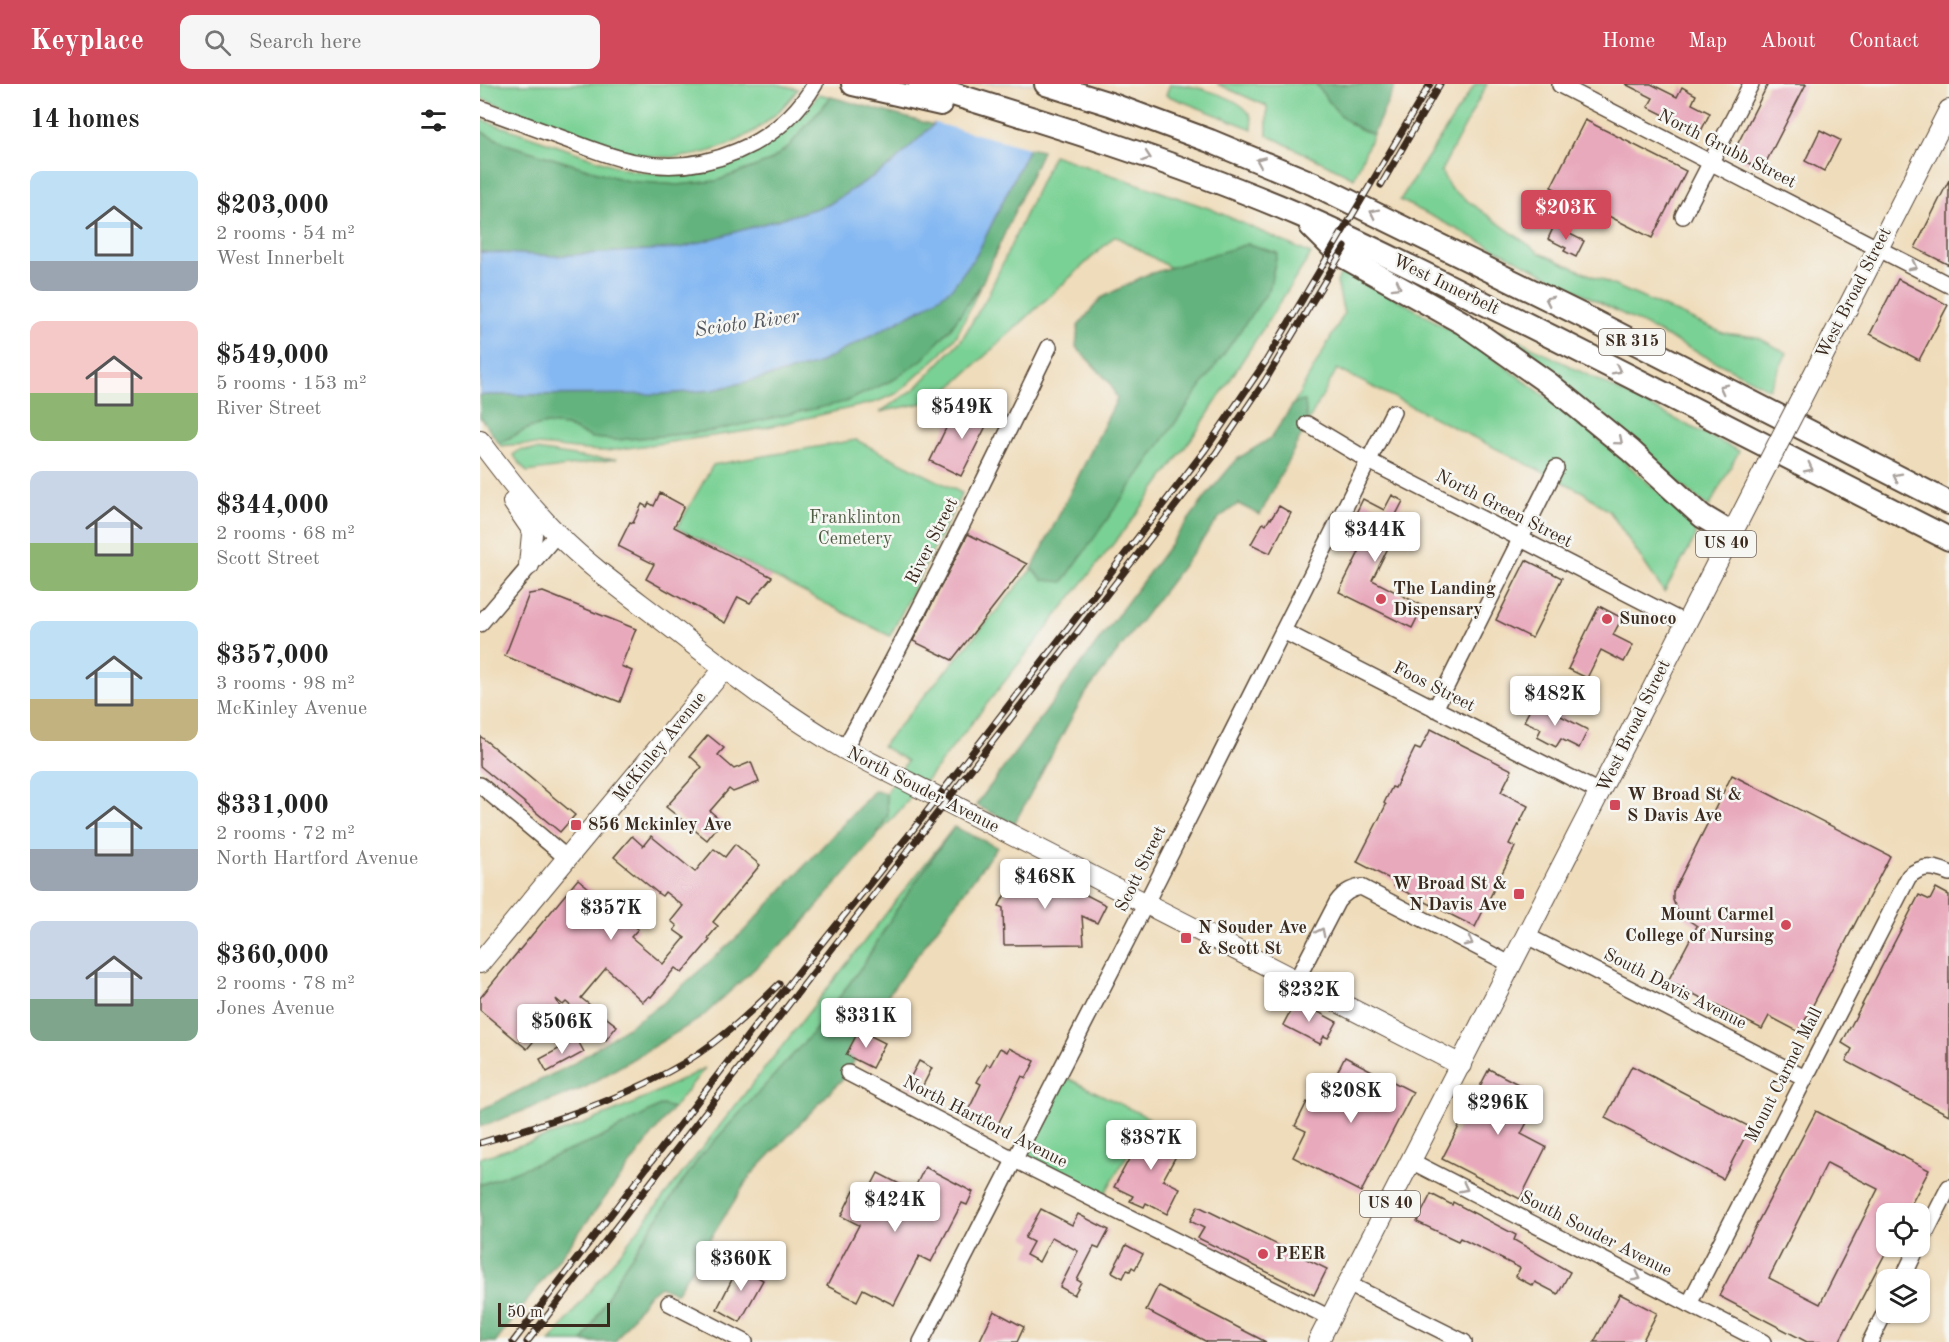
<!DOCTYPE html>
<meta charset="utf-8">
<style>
body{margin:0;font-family:"Old Standard TT",serif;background:#f6f6f6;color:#222;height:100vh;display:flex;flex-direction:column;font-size:22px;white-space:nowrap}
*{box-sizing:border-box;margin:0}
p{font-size:20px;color:#767676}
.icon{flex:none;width:33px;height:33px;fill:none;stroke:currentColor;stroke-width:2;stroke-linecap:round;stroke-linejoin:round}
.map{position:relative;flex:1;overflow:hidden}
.details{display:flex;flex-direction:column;background:#fff;width:480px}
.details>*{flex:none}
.tools{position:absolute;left:1396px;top:1119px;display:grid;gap:12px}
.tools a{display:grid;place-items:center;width:54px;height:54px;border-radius:12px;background:#fff;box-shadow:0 2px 4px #0004;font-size:30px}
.scale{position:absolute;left:18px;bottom:15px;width:112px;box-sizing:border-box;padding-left:6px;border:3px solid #3b2a1e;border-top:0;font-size:16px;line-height:21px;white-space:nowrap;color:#3b2a1e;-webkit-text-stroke:4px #f6f6f2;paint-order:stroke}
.price{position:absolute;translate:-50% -51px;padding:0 14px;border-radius:6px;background:#fff;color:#222;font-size:20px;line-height:39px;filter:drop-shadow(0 2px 3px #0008)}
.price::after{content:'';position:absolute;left:50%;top:36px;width:18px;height:14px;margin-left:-9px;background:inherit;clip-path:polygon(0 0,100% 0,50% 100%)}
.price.current{background:#d1495b;color:#fff}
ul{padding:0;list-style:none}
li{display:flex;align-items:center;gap:18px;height:150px;padding:0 30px}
li span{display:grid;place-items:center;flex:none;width:168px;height:120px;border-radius:12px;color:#555}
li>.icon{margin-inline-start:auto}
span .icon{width:72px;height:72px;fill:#fffc;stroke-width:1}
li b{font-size:26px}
h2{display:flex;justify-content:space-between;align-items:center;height:72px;padding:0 30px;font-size:26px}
header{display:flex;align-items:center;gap:36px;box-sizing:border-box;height:84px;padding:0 30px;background:#d1495b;color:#fff}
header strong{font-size:28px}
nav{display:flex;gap:33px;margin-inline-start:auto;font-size:21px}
.search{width:420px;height:54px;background:#f6f6f6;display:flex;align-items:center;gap:15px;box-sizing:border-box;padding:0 21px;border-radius:12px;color:#767676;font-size:22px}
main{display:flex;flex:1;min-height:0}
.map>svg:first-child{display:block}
</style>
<header>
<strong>Keyplace</strong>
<div class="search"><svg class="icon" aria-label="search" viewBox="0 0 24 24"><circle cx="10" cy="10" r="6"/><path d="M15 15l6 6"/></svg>Search here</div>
<nav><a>Home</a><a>Map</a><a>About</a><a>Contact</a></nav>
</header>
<main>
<section class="details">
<h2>14 homes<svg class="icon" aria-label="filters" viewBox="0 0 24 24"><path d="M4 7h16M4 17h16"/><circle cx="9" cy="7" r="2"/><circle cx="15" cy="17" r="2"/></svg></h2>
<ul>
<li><span style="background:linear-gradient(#bfe0f5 75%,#9aa5b1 0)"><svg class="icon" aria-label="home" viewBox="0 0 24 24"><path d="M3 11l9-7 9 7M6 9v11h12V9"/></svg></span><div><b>$203,000</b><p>2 rooms · 54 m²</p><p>West Innerbelt</p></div></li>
<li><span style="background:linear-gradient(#f6c9c9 60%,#8fb573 0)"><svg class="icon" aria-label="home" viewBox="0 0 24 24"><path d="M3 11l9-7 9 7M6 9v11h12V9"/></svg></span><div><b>$549,000</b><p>5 rooms · 153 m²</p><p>River Street</p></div></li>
<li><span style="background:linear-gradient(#c9d6e8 60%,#8fb573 0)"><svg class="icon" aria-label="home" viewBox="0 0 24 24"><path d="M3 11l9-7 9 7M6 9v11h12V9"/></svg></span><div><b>$344,000</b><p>2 rooms · 68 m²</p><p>Scott Street</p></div></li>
<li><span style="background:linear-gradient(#bfe0f5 65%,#c2b280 0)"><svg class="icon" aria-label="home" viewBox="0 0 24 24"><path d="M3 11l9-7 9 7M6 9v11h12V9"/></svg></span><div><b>$357,000</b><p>3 rooms · 98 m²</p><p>McKinley Avenue</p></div></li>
<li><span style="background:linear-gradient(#bfe0f5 65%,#9aa5b1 0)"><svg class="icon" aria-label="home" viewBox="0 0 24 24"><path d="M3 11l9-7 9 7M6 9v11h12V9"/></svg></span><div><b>$331,000</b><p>2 rooms · 72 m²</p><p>North Hartford Avenue</p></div></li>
<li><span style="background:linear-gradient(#c9d6e8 65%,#7fa58c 0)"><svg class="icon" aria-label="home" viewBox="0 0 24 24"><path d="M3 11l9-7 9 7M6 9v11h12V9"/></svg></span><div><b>$360,000</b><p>2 rooms · 78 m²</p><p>Jones Avenue</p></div></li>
</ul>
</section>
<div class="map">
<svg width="1469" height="1258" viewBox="0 0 1469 1258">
<rect width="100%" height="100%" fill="#f6f6f2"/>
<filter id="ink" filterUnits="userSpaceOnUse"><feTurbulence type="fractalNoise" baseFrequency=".0167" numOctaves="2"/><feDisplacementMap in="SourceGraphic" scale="12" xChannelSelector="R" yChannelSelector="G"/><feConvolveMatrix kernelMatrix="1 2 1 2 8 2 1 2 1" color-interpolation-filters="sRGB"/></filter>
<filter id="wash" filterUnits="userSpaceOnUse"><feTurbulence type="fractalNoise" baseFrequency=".008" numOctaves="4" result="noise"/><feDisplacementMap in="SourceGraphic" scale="24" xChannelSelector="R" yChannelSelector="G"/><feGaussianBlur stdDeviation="1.35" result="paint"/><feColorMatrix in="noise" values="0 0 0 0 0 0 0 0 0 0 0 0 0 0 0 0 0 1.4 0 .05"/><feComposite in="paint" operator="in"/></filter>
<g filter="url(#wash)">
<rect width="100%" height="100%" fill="#efdcba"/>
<g fill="#7ad195" stroke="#5a7e5a" stroke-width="1.5">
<path d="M0,0H297L318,5C280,56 220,83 156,70C105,59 50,31 0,14Z"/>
<path d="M690,0C709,0 760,12 770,31C772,34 772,41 772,45L686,11Z"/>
<path d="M737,0H836C854,24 863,41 893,50L874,94L787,51V22Z"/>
<polygon points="995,0 1007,0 961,87 970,104 1060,169 1243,249 1277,253 1307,269 1289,305 920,116"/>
<path d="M339,10L351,13L309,62L290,77L236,97L198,101L147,97L29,61L0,47V35L141,84C222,103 289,75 339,10Z"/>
<polygon points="573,71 731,125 831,170 719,344 656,431 450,692 394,755 408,731 406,709 427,677 402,662 552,485 563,496 789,206 797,169 768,160 691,184 635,152 457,316 400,328 435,305 482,255 506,215"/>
<path d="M862,186L874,190C907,210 941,228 973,248C1061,303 1141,372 1216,443V452L1184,508L1130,428L1101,407L857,285L827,340L825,318L814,319L864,230L857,198Z"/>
<path d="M502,199L477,251L461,270L418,309L396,318L274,346L127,367C91,367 57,357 21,362L19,359L49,344L67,340L86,342L112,354L137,356L233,347L470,245Z"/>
<polygon points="1020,247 1259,367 1229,423 1015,255"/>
<polygon points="376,356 482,409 410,552 197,444 233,381"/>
<polygon points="40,366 56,366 107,374 137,375 47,388 33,371"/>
<polygon points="474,743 415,828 385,878 336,946 219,1074 144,1183 103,1258 70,1258"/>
<polygon points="225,984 193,1024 182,1021 119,1055 0,1101 0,1074 91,1045 155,1019"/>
<polygon points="579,990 669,1034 619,1119 535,1076"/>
</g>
<g fill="#63b37e" stroke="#4f6e4e" stroke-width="1.5">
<path d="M836,0H916L893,50C863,41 854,24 836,0Z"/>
<polygon points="351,13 454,41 411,81 348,121 201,164 75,172 0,168 0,47 29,61 147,97 198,101 236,97 290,77 309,62"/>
<polygon points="549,64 562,67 502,199 470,245 443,275 415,295 365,318 233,347 137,356 112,354 86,342 67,340 49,344 19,359 0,333 0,311 182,310 233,306 335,281 445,223 497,170"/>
<polygon points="768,160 797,169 789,206 583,498 563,496 552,485 637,315 630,299 596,263 598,242 621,214 666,191"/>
<polygon points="825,317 827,340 780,431 758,420 739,434 603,613 534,740 496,721 727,411 757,375 791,354 814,319"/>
<polygon points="394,707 406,709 408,731 394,755 319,844 221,934 104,1004 0,1043 0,1026 91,981 183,919 264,847"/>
<polygon points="474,743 517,763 405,915 368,989 270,1092 196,1209 180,1202 167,1212 135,1258 103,1258 144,1183 219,1074 336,945 385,878 415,828"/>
<polygon points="182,1021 193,1024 16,1258 0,1258 0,1101 119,1055"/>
</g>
<polygon fill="#84b8f2" stroke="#607188" stroke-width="1.5" points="470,0 580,0 497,170 472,204 445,223 335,281 233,306 182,310 0,311 0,168 75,172 201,164 348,121 411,81 453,41"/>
<polygon fill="#efdcba" points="467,0 583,0 552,65 451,38"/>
<g id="blocks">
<g fill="#e8a9bc" fill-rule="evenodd">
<polygon points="1145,0 1171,0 1197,13 1202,3 1216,11 1212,20 1230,29 1220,49 1168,23 1173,14"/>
<polygon points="1288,0 1326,0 1282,86 1252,71"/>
<polygon points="1105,36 1206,87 1172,154 1071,103"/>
<polygon points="1340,46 1360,56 1344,87 1325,77"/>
<polygon points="1469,96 1469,181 1435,164"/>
<polygon points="1074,142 1104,157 1096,173 1084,167 1086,164 1068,155"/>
<polygon points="1418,195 1468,221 1439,276 1390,250"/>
<polygon points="501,314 516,322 481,392 450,377 470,336 485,344"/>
<polygon points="180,409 204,422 194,443 292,493 270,519 258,513 245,539 166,495 174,480 138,462 150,438 153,439 162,420 167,423 169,419 174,422"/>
<polygon points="912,411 923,417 904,454 911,458 892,496 943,522 932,544 859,508 879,468 861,459 883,415 904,426"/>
<polygon points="799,422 811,429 790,469 771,460 783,439 786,441 790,434 791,435"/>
<polygon points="488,450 547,480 472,576 433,557"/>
<polygon points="1046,476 1082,494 1052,554 1016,536"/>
<polygon points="63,508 156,545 141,582 152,587 140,618 25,572 49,510"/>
<polygon points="1119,522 1142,534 1133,551 1153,561 1144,578 1121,566 1107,594 1088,585"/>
<polygon points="1054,618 1108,646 1099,664 1081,655 1076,663 1057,653 1061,645 1044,637"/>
<polygon points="951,645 1032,686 1021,708 1048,722 1029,760 1035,763 995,843 914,802 916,798 877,778 906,721 904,719 912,703 915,704 935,664 940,666"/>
<polygon points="228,651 244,664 238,671 254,685 271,678 279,698 253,708 249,705 230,727 242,737 227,756 186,723 222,683 210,672"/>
<polygon points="0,652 95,731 80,748 0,682"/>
<polygon points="1252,691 1410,772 1319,948 1289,932 1282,945 1188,897 1217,842 1198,829 1193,816 1193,808"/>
<polygon points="152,752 163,762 171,752 215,788 234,765 245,773 255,760 280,781 233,838 238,842 228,854 230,856 202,889 195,884 171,913 169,912 163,918 126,884 101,914 137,942 126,956 108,941 102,935 103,933 86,918 83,921 76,915 81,925 47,965 0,926 0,914 98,795 158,845 151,853 183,880 205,854 194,846 197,842 191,837 203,822 185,808 182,812 179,810 134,773"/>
<polygon points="542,778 626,821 617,839 602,832 604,860 524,861 523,824 519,822"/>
<polygon points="1456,804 1469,811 1469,1031 1366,977 1372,965 1362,959 1439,811 1450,816"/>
<polygon points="816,916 857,938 848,954 844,952 840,960 803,941"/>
<polygon points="379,946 405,959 392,984 366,971"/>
<polygon points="97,955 104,968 67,988 60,975"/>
<polygon points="520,964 527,968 529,964 555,977 546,994 542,992 514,1048 488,1035 491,1029 488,1027 501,1000 497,998 507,980 510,982"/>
<polygon points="865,973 933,1008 881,1108 813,1073 826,1047 815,1042 827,1018 839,1024"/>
<polygon points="439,977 452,984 441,1005 438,1004 436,1007 426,1002"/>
<polygon points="1152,982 1270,1043 1243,1095 1125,1034"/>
<polygon points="1009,985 1061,1012 1041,1050 1066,1063 1040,1115 962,1075"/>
<path d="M1336,1027L1449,1086L1426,1130H1407V1166L1359,1258H1327L1239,1212ZM1347,1079L1398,1105L1340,1220L1289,1194Z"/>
<polygon points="667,1042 703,1059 683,1096 700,1104 687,1130 666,1119 664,1123 650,1117 653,1112 634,1103"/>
<polygon points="445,1083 493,1108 487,1121 482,1119 451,1178 439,1172 414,1221 383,1205 377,1217 347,1202 379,1141 361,1132 374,1106 386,1112 398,1089 433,1107"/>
<polygon points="951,1110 972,1121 973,1118 1036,1151 1034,1156 1090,1188 1078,1210 1055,1198 1053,1202 1038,1194 1036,1192 1040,1184 980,1154 978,1157 937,1138"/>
<polygon points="718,1122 847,1185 834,1211 718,1154 724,1144 710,1137"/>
<polygon points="561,1125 592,1141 598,1130 629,1146 619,1165 614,1163 597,1196 601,1198 594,1211 580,1203 598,1167 572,1153 559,1178 546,1171 553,1158 545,1154"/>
<polygon points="646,1161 663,1170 655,1185 652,1183 650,1187 647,1186 643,1194 632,1188"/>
<polygon points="262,1176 277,1184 274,1191 283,1196 260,1238 237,1225"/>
<polygon points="678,1202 786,1258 727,1258 666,1226"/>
<polygon points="1140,1210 1177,1229 1162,1258 1114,1258"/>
<polygon points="514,1227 544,1243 537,1258 499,1258"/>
</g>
</g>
</g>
<g filter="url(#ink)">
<use href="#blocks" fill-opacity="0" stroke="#564535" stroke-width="1.5"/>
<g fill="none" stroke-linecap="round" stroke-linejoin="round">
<defs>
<g id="minor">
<polyline points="1080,0 1080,1 1469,201"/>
<path d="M0,24C30,35 60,46 90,57C111,65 133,74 155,78C224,92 299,61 335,0"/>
<polyline points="1203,132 1271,0"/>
<polyline points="827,340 889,377 1205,539"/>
<polyline points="0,540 77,450"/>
<polyline points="803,547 1121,709"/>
<polyline points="955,625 1076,384"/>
<path d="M364,665C438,534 503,399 569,263"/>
<polyline points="0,701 88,775"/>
<polyline points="1047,852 1325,994"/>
<path d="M816,897L857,818C864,809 870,805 881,803L1032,881"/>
<polyline points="368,989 535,1076 850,1234"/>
<polyline points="931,1077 1283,1258"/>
<polyline points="1440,1160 1469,1103"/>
<polyline points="1422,1196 1438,1162"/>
<polyline points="868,1200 984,1258"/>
<polyline points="189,1219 265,1258"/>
<path d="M1209,1220L1429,792C1443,781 1453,782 1469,789"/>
<polyline points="441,1258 663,825 913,328"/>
<polyline points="1390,1258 1407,1224"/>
</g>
<g id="major">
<polyline points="1321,315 1469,26"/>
<path d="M0,357C25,390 49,422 79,452C114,487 157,516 196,547C250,589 305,631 364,665L981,981"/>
<polyline points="33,418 50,443 52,450 49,481"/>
<polyline points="0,879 244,585"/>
<polyline points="838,1258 1287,381"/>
</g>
<g id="highway">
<polyline points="373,0 461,20"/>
<path d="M440,0C568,39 697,78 820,131C891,162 960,198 1030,232C1177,305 1322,381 1469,455"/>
<polyline points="566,0 630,20 730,57 834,100 1099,230 1469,419"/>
<polyline points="831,142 859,170 983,239 1068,299 1151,367 1222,432 1252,450"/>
</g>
</defs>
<use href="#minor" stroke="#564535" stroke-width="18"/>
<use href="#major" stroke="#564535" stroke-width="22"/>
<use href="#highway" stroke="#564535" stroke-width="26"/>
<use href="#minor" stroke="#fff" stroke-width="15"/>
<use href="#major" stroke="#fff" stroke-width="20"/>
<use href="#highway" stroke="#fff" stroke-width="22"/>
<defs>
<g id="rail">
<polyline points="901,101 960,0"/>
<path d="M0,1059C64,1040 129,1020 188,988C230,966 266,933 299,900"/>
<polyline points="33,1258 276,941 428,752 725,366 786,277 950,0"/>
<polyline points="47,1258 734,372 785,297 865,163"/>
</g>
</defs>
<use href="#rail" stroke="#3b2a1e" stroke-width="7"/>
<use href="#rail" stroke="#f6f6f2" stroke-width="4.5" stroke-dasharray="14" stroke-linecap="butt"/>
<defs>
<polyline id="major-bridge" points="1287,381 1321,315"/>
</defs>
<use href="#major-bridge" stroke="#564535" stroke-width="22" stroke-linecap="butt"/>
<use href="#major-bridge" stroke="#fff" stroke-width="20"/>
</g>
<defs><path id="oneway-chevron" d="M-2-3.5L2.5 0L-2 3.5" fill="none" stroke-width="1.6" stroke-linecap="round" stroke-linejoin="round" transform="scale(1.5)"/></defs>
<g stroke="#a79f9a">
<use href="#oneway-chevron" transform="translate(667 73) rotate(19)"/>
<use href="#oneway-chevron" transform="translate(780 77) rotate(-157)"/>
<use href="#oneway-chevron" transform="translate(894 129) rotate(-154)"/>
<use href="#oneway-chevron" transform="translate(1433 182) rotate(27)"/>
<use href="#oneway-chevron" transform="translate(917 202) rotate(29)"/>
<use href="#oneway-chevron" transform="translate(1069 216) rotate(-154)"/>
<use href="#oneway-chevron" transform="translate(1137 286) rotate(27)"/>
<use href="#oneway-chevron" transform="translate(1243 304) rotate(-153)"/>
<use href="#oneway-chevron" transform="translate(1139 357) rotate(40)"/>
<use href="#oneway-chevron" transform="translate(1329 384) rotate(27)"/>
<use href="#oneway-chevron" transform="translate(1417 393) rotate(-153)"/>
<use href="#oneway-chevron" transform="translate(841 848) rotate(-63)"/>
<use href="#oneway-chevron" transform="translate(989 858) rotate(28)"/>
<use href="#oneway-chevron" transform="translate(984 1104) rotate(27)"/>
<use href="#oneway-chevron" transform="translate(1157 1193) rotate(27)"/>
</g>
</g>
<g fill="#d1495b" stroke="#f6f6f2" stroke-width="2">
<circle cx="901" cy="515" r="6"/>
<circle cx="1127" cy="535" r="6"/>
<rect x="1129" y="715" width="12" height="12" rx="3"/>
<rect x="90" y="735" width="12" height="12" rx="3"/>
<rect x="1033" y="804" width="12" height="12" rx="3"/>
<circle cx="1306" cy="841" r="6"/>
<rect x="700" y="848" width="12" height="12" rx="3"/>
<circle cx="783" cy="1170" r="6"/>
</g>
<g text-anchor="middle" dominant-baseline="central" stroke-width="5" stroke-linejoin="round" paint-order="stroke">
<g fill="#f6f6f2" stroke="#73675e" stroke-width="1.5">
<rect x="1119" y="245" width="66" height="26" rx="4.5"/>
<rect x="1216" y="447" width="60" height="26" rx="4.5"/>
<rect x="880" y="1107" width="60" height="26" rx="4.5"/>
</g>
<g font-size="16" font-weight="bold" fill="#3b2a1e">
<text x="1152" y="258">SR 315</text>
<text x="1246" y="460">US 40</text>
<text x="910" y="1120">US 40</text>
</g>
<g font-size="18" fill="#3b2a1e" stroke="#f6f6f2">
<text transform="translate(1247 65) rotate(27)">North Grubb Street</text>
<text transform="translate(966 201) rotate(26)">West Innerbelt</text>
<text transform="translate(1374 209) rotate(-63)">West Broad Street</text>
<text transform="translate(1024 425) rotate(27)">North Green Street</text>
<text transform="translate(452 457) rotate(-63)">River Street</text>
<text transform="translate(954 603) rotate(27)">Foos Street</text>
<text transform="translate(1154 642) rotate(-64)">West Broad Street</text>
<text transform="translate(180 663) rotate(-51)">McKinley Avenue</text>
<text transform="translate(443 706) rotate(27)">North Souder Avenue</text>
<text transform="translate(661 785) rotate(-64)">Scott Street</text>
<text transform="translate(1195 905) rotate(27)">South Davis Avenue</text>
<text transform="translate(1304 991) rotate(-63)">Mount Carmel Mall</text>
<text transform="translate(505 1038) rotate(27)">North Hartford Avenue</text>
<text transform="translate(1116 1150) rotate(27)">South Souder Avenue</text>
</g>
<g font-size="18" fill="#4e5c42" stroke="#f6f6f2">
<text x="375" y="434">Franklinton<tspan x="375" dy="21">Cemetery</tspan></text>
</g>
<g font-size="18" font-weight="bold" fill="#3b2a1e" stroke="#f6f6f2" text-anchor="start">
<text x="913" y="505">The Landing<tspan x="913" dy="21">Dispensary</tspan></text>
<text x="1139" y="535">Sunoco</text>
<text x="1147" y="711">W Broad St &amp;<tspan x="1147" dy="21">S Davis Ave</tspan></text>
<text x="108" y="741">856 Mckinley Ave</text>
<text x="1027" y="800" text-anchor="end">W Broad St &amp;<tspan x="1027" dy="21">N Davis Ave</tspan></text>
<text x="1294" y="831" text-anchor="end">Mount Carmel<tspan x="1294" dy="21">College of Nursing</tspan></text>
<text x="718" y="844">N Souder Ave<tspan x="718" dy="21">&amp; Scott St</tspan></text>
<text x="795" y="1170">PEER</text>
</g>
<g font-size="20" font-style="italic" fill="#51555e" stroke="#f6f6f2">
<text transform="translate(267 240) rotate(-8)">Scioto River</text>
</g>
</g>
</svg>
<div class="tools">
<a><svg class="icon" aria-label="locate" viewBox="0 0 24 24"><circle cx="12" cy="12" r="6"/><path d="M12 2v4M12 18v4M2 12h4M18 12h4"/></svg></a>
<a><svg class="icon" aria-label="layers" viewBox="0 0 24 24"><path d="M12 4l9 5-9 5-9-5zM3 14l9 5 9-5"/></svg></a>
</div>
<div class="scale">50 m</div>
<b class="price current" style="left:1086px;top:157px">$203K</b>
<b class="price" style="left:482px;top:356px">$549K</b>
<b class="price" style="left:895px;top:479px">$344K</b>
<b class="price" style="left:1075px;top:643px">$482K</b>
<b class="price" style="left:565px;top:826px">$468K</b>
<b class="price" style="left:131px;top:857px">$357K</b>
<b class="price" style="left:829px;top:939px">$232K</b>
<b class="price" style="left:386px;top:965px">$331K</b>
<b class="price" style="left:82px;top:971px">$506K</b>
<b class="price" style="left:871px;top:1040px">$208K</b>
<b class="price" style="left:1018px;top:1052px">$296K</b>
<b class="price" style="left:671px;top:1087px">$387K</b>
<b class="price" style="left:415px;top:1149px">$424K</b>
<b class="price" style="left:261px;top:1208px">$360K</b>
</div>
</main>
